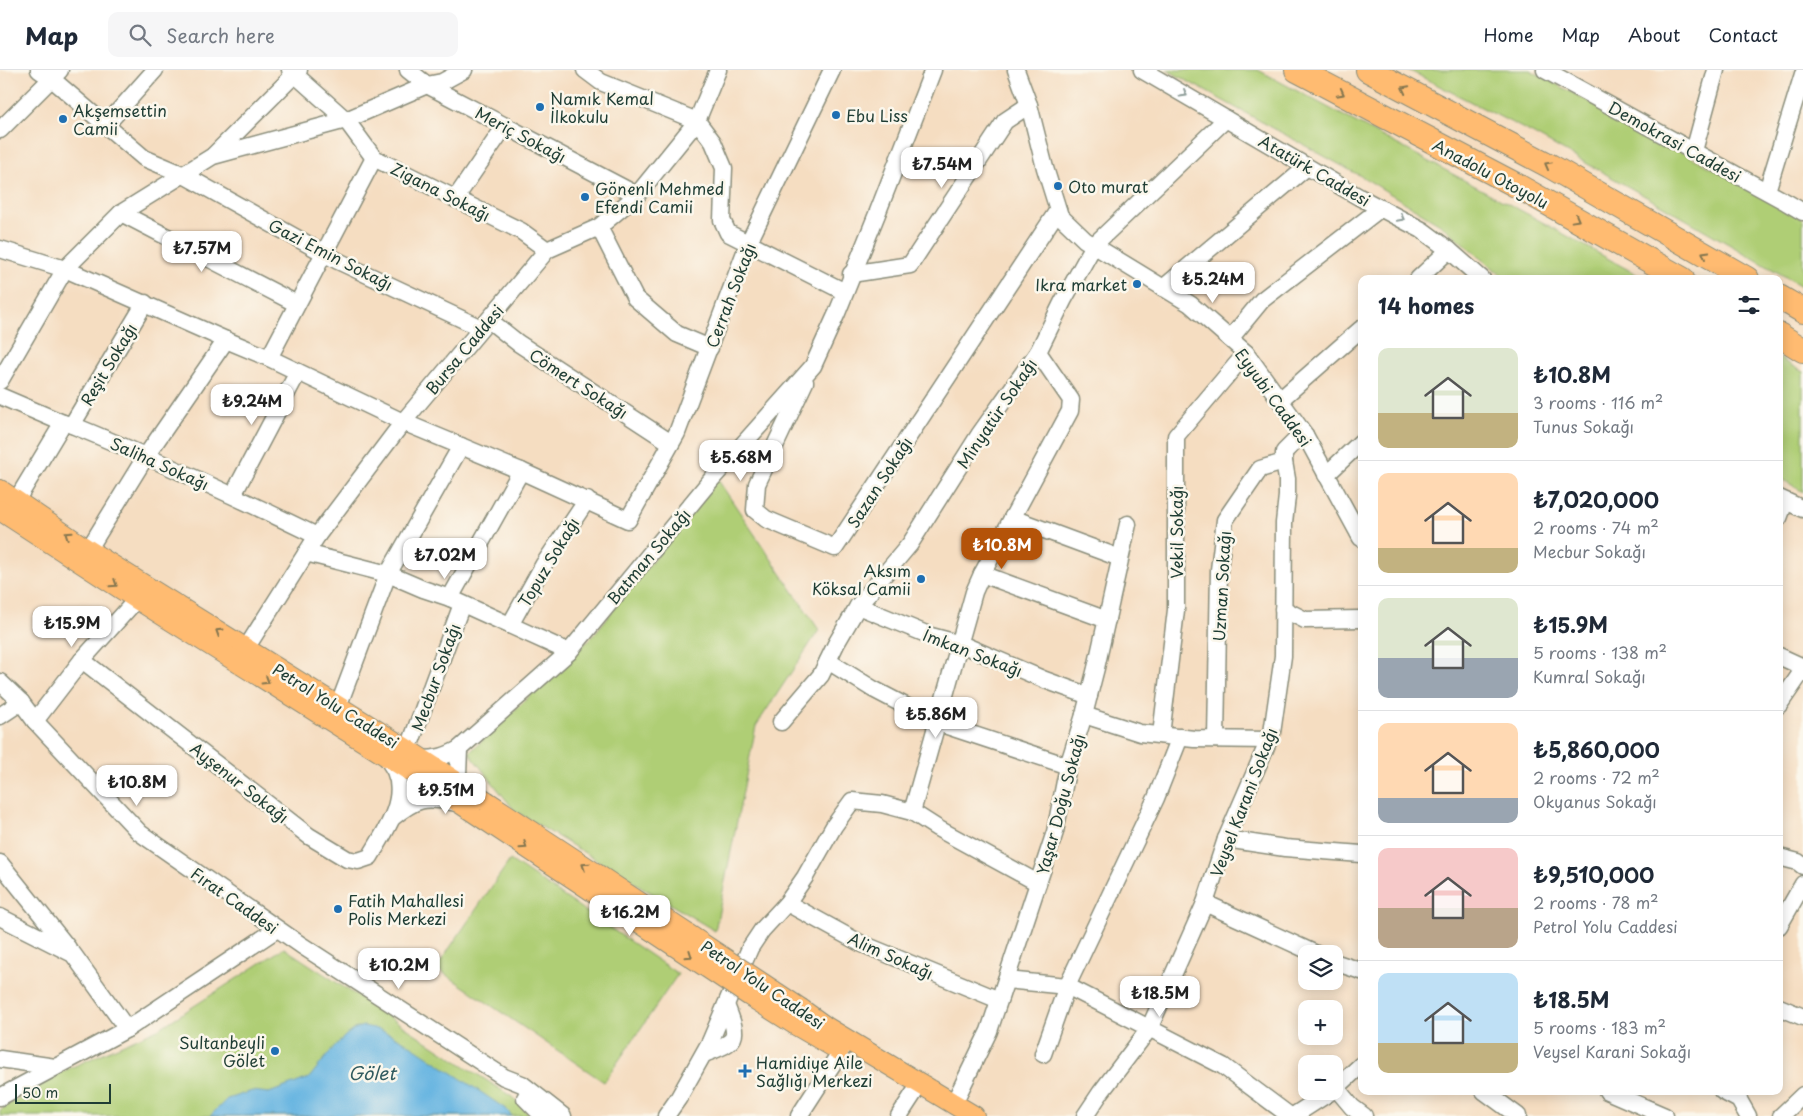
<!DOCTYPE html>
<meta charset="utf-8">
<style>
body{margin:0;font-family:"Playpen Sans",sans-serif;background:#f6f6f7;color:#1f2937;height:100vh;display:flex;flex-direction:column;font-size:19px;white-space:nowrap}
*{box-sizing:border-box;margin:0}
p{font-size:16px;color:#747a83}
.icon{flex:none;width:28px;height:28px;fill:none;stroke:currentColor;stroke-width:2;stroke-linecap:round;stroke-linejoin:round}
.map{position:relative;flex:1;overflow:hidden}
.details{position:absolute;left:1358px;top:205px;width:425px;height:820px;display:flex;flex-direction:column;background:#fff;border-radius:10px;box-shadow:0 2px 12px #0003}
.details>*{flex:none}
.fabs{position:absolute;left:1298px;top:875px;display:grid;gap:10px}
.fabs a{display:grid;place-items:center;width:45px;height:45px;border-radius:10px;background:#fff;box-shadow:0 2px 12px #0003;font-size:25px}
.scale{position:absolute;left:15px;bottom:12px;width:96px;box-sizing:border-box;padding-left:5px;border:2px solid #1f3d34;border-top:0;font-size:14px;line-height:18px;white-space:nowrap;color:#1f3d34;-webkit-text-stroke:4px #fbf7ec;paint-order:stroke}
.price{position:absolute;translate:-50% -42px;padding:0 11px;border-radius:10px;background:#fff;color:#222;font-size:16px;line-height:32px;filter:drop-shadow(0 1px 2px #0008)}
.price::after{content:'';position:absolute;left:50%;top:30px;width:15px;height:11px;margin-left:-8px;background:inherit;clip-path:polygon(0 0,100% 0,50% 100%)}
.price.current{background:#b45309;color:#fff}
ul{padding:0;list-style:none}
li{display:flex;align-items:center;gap:15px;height:125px;padding:0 20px}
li+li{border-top:1px solid #e0e1e3}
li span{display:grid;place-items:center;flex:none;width:140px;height:100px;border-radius:10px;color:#555}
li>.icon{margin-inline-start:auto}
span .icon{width:60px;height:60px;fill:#fffc;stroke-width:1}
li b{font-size:21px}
h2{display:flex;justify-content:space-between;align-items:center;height:60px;padding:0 20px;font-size:21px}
header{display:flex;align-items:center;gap:30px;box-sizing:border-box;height:70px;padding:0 25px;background:#fff;border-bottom:1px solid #e0e1e3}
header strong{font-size:24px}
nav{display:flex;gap:28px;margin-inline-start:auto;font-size:18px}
.search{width:350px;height:45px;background:#f6f6f7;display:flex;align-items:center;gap:12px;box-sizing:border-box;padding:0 18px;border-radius:10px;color:#747a83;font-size:19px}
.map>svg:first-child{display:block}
</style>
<header>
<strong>Map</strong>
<div class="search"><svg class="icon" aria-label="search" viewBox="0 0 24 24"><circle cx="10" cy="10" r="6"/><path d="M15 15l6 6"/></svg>Search here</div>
<nav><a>Home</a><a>Map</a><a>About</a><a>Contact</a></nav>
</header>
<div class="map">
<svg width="1803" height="1046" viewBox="0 0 1803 1046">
<rect width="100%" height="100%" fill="#fbf7ec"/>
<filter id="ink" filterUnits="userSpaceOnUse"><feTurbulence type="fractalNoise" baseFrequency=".02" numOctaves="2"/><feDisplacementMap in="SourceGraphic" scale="10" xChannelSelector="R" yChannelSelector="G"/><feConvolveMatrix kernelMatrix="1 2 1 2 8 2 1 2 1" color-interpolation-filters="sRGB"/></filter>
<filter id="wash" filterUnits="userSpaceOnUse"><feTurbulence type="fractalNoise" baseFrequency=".0096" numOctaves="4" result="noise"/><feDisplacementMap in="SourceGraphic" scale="20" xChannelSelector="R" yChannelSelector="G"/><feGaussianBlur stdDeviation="1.12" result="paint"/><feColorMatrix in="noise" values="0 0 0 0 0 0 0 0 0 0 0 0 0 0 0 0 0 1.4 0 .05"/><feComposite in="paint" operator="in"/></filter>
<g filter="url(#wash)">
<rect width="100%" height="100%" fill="#f5ddc1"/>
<g fill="#afce75" stroke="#678654">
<polygon points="1167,0 1258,0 1533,147 1645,209 1506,209 1440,154 1366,109"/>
<polygon points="1408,0 1530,0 1769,129 1803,150 1803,217 1661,135 1534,64"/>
<polygon points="1779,288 1803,302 1803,422 1779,407"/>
<polygon points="718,410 819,560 756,656 715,861 515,741 469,683 591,568"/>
<polygon points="510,790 678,904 604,1012 436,898"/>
<polygon points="284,878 512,1027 530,1046 0,1046 0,1040 59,1003 160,958"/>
</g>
<path fill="#68b5e1" stroke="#44798a" d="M363,956C391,960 413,977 436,992C460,1008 484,1024 507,1040L512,1046H210L227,1029L252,1021L269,1023L309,1008L329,983L345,966L354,959Z"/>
</g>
<g filter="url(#ink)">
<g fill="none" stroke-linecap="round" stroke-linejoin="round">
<defs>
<g id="minor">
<polyline points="39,0 52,9 144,88 182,104 338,191 481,258"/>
<polyline points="290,0 346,50 374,88 521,161 547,180"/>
<polyline points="408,0 427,15 637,125"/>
<polyline points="585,0 601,12 697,51 713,72 724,98 722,150 728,163 845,222"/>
<polyline points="1016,0 1029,35 1045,98 1060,146 1085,170 1190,234 1246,283 1305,365 1361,468"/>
<polyline points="1142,0 1359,127 1422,160 1449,180 1482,209"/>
<polyline points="1545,0 1786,132 1803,142"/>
<polyline points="106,55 155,0"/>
<polyline points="0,60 60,0"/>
<polyline points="1694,81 1716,0"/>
<polyline points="214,85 299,0"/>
<polyline points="1767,121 1803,4"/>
<polyline points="455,129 505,56"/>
<polyline points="121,143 297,234"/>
<polyline points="599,157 635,228 677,264 710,278"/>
<polyline points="0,179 65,199 226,270 269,288 403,352 521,401 628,450 677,363 748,174 832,0"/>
<polyline points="851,204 910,195 1005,51 1029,35"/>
<polyline points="1418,209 1449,180"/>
<polyline points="1163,218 1307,97"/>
<polyline points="489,250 518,273 671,373"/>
<polyline points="1230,269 1262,230 1381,138"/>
<polyline points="269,288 374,88"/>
<polyline points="0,311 65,199 121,143 213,86 346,50 427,15 442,12 464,0"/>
<polyline points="805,312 757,414 755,440 766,449 835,478 1058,140"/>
<path d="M0,326L63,353L72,355C155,389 237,427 317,466"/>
<polyline points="1280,330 1361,259"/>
<polyline points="72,355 145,233"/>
<polyline points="1326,405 1361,372"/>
<polyline points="233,425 298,302"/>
<polyline points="1779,428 1803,439"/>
<polyline points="10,441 63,353"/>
<polyline points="1012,448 1120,488"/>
<polyline points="1779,448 1785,432"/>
<polyline points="306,483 388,504 423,519 450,528 569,582"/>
<polyline points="82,490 146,386 226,270"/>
<polyline points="982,504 1107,550"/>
<polyline points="450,528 521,401"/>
<polyline points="858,536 931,566 961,574 1045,610 1089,626"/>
<polyline points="1283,539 1305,550 1361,549"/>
<polyline points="510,555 544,494 587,430"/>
<polyline points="1779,586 1803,597"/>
<polyline points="240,588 317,466 403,352 547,180 599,157 637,125 697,51 718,0"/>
<path d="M82,590L309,766L347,789L358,791L370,787C384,763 408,731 395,701C392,695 388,690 385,685"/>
<polyline points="828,591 873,619 938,653 1068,696"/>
<polyline points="0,612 21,632 35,651 140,763 301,875 504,1007 522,1014 563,1046"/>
<polyline points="1779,635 1803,600"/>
<polyline points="338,637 388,504 461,376"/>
<polyline points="1084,645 1140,663 1194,669 1269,670"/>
<polyline points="0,646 21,632"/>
<polyline points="35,651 82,590 137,529"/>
<polyline points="781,652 821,605 836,574 858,536 910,474 979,365 1038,282 1063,231 1094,175 1226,49"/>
<polyline points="1161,665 1176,540 1176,366 1246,283"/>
<polyline points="1216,669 1219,500 1225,450 1260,399 1284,392"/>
<polyline points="459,679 458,705 462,715"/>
<polyline points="408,680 462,534"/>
<path d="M422,689C437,689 446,686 459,679L569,582L711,410L813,296L837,243L877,144L933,0"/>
<polyline points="912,742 974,522 982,504 1070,341 1071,330 1038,282"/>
<path d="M392,748C416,728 425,726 456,733"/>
<polyline points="1226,769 1285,778 1361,784"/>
<polyline points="1779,787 1798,792 1803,796"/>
<polyline points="0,793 68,878"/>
<polyline points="787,833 860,873 999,930"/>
<polyline points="1205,833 1316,884"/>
<polyline points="0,847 73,884 127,959"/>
<polyline points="1779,856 1803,814"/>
<polyline points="1334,892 1361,901"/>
<polyline points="1006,910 1067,916 1223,996 1290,1046"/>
<polyline points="1779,937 1803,947"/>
<path d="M704,984C738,971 740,970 726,935"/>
<polyline points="1043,984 1067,916 1156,728 1180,667"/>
<polyline points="0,989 55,997"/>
<polyline points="1336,1018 1352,1037 1364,1046"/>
<polyline points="1334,1020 1361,995"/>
<polyline points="1484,1021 1518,1046"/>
<polyline points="1607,1021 1665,1046"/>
<polyline points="1722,1021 1739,1030 1748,1046"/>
<polyline points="0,1027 127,959 277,859"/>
<polyline points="525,1028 543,1046"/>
<polyline points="954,1033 989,961 1055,762 1068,696 1084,645 1096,598 1128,454"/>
<polyline points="666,1046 678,1029 710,972 750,878 762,860 787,833 805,807 834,756 852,731 882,734 912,742 937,758 1038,813"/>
<polyline points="799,1046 841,981"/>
<polyline points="899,1046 914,1023"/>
<polyline points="1085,1046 1101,1022 1149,959 1205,833 1226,769 1272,663 1283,586 1284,453 1287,426 1287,409 1284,392 1284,382 1295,371 1305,365"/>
<polyline points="1293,1046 1332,1021"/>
<polyline points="1781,1046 1803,1025"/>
</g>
<g id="major">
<polyline points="0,420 88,480 408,680 486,731"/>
<polyline points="0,440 137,529 428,712 484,749"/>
<polyline points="801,939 826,957 974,1046"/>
<polyline points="796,955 839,980"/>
</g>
<g id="highway">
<polyline points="1297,0 1514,114 1682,209"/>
<polyline points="1368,0 1550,96 1747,209"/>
<polyline points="1779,227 1803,241"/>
<polyline points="1779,265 1803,280"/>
</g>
</defs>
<use href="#minor" stroke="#8a8d7a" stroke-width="19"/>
<use href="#major" stroke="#8a8d7a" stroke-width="22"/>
<use href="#highway" stroke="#8a8d7a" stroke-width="26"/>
<use href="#minor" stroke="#fff" stroke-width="16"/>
<use href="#major" stroke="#ffbb71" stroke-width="20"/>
<use href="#highway" stroke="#ffbb71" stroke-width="24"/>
<defs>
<g id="major-bridge">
<polyline points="486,731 801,939"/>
<polyline points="484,749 750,926 796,955"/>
</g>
</defs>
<use href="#major-bridge" stroke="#8a8d7a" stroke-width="22" stroke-linecap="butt"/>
<use href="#major-bridge" stroke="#ffbb71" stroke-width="20"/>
</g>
<defs><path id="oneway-chevron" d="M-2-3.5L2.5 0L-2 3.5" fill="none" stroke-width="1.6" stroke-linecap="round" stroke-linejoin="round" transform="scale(1.25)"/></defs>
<g stroke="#84764f">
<use href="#oneway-chevron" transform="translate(1405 19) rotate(-153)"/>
<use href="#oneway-chevron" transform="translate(1341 23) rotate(28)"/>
<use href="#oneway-chevron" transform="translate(1548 95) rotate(-151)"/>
<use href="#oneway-chevron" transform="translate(1576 149) rotate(29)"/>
<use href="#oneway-chevron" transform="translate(1705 184) rotate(-150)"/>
<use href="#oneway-chevron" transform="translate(68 465) rotate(-146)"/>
<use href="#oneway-chevron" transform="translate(114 514) rotate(33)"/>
<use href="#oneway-chevron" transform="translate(219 562) rotate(-148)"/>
<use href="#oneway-chevron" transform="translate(266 611) rotate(32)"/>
<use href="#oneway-chevron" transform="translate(524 776) rotate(34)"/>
<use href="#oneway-chevron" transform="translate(585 796) rotate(-147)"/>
<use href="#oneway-chevron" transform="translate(689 885) rotate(34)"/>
</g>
<g stroke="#8f9e9a">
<use href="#oneway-chevron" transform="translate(1184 24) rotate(30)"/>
<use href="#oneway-chevron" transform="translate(1401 148) rotate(28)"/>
</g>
</g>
<g fill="#1f6fb2" stroke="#fbf7ec" stroke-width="2">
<circle cx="540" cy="37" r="5"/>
<circle cx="836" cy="45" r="5"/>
<circle cx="63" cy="49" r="5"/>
<circle cx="1058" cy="116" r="5"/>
<circle cx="585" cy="127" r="5"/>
<circle cx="1137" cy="214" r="5"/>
<circle cx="921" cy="509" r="5"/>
<circle cx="338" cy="839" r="5"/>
<circle cx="275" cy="981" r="5"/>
<path d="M742.5 993.5h5v5h5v5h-5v5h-5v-5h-5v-5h5z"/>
</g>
<g text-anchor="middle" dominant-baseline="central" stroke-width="5" stroke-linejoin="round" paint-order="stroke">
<g font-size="16" fill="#1f3d34" stroke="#fbf7ec" text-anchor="start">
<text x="550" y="28">Namık Kemal<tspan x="550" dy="18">İlkokulu</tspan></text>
<text x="73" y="40">Akşemsettin<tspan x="73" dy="18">Camii</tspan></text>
<text x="846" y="45">Ebu Liss</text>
<text x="1068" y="116">Oto murat</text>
<text x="595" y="118">Gönenli Mehmed<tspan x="595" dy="18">Efendi Camii</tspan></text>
<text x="1127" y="214" text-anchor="end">Ikra market</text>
<text x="911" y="500" text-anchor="end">Aksım<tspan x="911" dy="18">Köksal Camii</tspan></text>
<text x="348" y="830">Fatih Mahallesi<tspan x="348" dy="18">Polis Merkezi</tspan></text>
<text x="265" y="972" text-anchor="end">Sultanbeyli<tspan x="265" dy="18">Gölet</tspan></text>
<text x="756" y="992">Hamidiye Aile<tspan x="756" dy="18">Sağlığı Merkezi</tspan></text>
</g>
<g font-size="16" fill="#1f3d34" stroke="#fbf7ec">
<text transform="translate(521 64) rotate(28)">Meriç Sokağı</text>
<text transform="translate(1675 71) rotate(29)">Demokrasi Caddesi</text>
<text transform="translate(1315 100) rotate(30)">Atatürk Caddesi</text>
<text transform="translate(1491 103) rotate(28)">Anadolu Otoyolu</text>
<text transform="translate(441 121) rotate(27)">Zigana Sokağı</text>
<text transform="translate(331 184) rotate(27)">Gazi Emin Sokağı</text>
<text transform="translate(730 225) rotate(-69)">Cerrah Sokağı</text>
<text transform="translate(464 279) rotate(-50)">Bursa Caddesi</text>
<text transform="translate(108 294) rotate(-59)">Reşit Sokağı</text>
<text transform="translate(579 313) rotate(33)">Cömert Sokağı</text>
<text transform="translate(1274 327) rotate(54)">Eyyubi Caddesi</text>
<text transform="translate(996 343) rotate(-56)">Minyatür Sokağı</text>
<text transform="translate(160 393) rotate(24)">Saliha Sokağı</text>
<text transform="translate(879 412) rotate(-57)">Sazan Sokağı</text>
<text transform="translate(1176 462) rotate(-90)">Vekil Sokağı</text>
<text transform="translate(648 486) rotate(-50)">Batman Sokağı</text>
<text transform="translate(548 492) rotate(-59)">Topuz Sokağı</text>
<text transform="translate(1221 516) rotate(-87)">Uzman Sokağı</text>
<text transform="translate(973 582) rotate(21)">İmkan Sokağı</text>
<text transform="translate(435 607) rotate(-70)">Mecbur Sokağı</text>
<text transform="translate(336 635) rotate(32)">Petrol Yolu Caddesi</text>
<text transform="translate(240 712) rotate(38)">Ayşenur Sokağı</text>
<text transform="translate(1243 732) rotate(-69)">Veysel Karani Sokağı</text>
<text transform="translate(1060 734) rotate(-75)">Yaşar Doğu Sokağı</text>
<text transform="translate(235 830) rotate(35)">Fırat Caddesi</text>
<text transform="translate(891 885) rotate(24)">Alim Sokağı</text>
<text transform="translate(763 914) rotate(34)">Petrol Yolu Caddesi</text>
</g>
<g font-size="18" font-style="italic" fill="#315b5f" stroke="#fbf7ec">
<text x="372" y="1002">Gölet</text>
</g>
</g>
</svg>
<div class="fabs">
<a><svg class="icon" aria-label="layers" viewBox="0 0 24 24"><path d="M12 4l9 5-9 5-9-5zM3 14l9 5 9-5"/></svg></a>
<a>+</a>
<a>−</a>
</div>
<div class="scale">50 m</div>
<b class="price" style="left:942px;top:119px">₺7.54M</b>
<b class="price" style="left:202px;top:203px">₺7.57M</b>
<b class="price" style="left:1213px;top:234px">₺5.24M</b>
<b class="price" style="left:252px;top:356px">₺9.24M</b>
<b class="price" style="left:741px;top:412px">₺5.68M</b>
<b class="price current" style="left:1002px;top:500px">₺10.8M</b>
<b class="price" style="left:445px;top:510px">₺7.02M</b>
<b class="price" style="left:72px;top:578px">₺15.9M</b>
<b class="price" style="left:936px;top:669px">₺5.86M</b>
<b class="price" style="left:137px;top:737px">₺10.8M</b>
<b class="price" style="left:446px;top:745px">₺9.51M</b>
<b class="price" style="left:630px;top:867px">₺16.2M</b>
<b class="price" style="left:399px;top:920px">₺10.2M</b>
<b class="price" style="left:1160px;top:948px">₺18.5M</b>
<section class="details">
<h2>14 homes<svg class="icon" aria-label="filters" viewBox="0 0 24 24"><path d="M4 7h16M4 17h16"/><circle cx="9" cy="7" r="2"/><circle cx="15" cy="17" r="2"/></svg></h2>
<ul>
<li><span style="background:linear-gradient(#dfe7d0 65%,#c2b280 0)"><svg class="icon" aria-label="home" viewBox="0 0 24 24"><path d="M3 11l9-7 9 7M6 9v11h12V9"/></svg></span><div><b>₺10.8M</b><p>3 rooms · 116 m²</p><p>Tunus Sokağı</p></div></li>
<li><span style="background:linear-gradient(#ffd9b3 75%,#c2b280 0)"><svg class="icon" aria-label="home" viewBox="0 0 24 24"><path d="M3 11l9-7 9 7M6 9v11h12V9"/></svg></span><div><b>₺7,020,000</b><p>2 rooms · 74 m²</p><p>Mecbur Sokağı</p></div></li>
<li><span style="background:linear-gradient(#dfe7d0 60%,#9aa5b1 0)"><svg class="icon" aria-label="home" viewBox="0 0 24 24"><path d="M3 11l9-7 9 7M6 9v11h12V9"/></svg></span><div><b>₺15.9M</b><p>5 rooms · 138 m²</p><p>Kumral Sokağı</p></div></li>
<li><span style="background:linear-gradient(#ffd9b3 75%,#9aa5b1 0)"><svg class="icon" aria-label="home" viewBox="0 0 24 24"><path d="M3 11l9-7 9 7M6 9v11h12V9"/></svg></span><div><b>₺5,860,000</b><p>2 rooms · 72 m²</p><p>Okyanus Sokağı</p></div></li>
<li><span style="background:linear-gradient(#f6c9c9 60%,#b9a48a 0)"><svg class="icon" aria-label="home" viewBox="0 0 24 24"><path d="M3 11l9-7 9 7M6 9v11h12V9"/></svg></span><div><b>₺9,510,000</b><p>2 rooms · 78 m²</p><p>Petrol Yolu Caddesi</p></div></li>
<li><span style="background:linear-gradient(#bfe0f5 70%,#c2b280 0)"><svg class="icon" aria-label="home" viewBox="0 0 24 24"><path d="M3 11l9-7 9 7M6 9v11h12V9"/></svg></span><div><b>₺18.5M</b><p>5 rooms · 183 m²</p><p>Veysel Karani Sokağı</p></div></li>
</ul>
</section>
</div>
